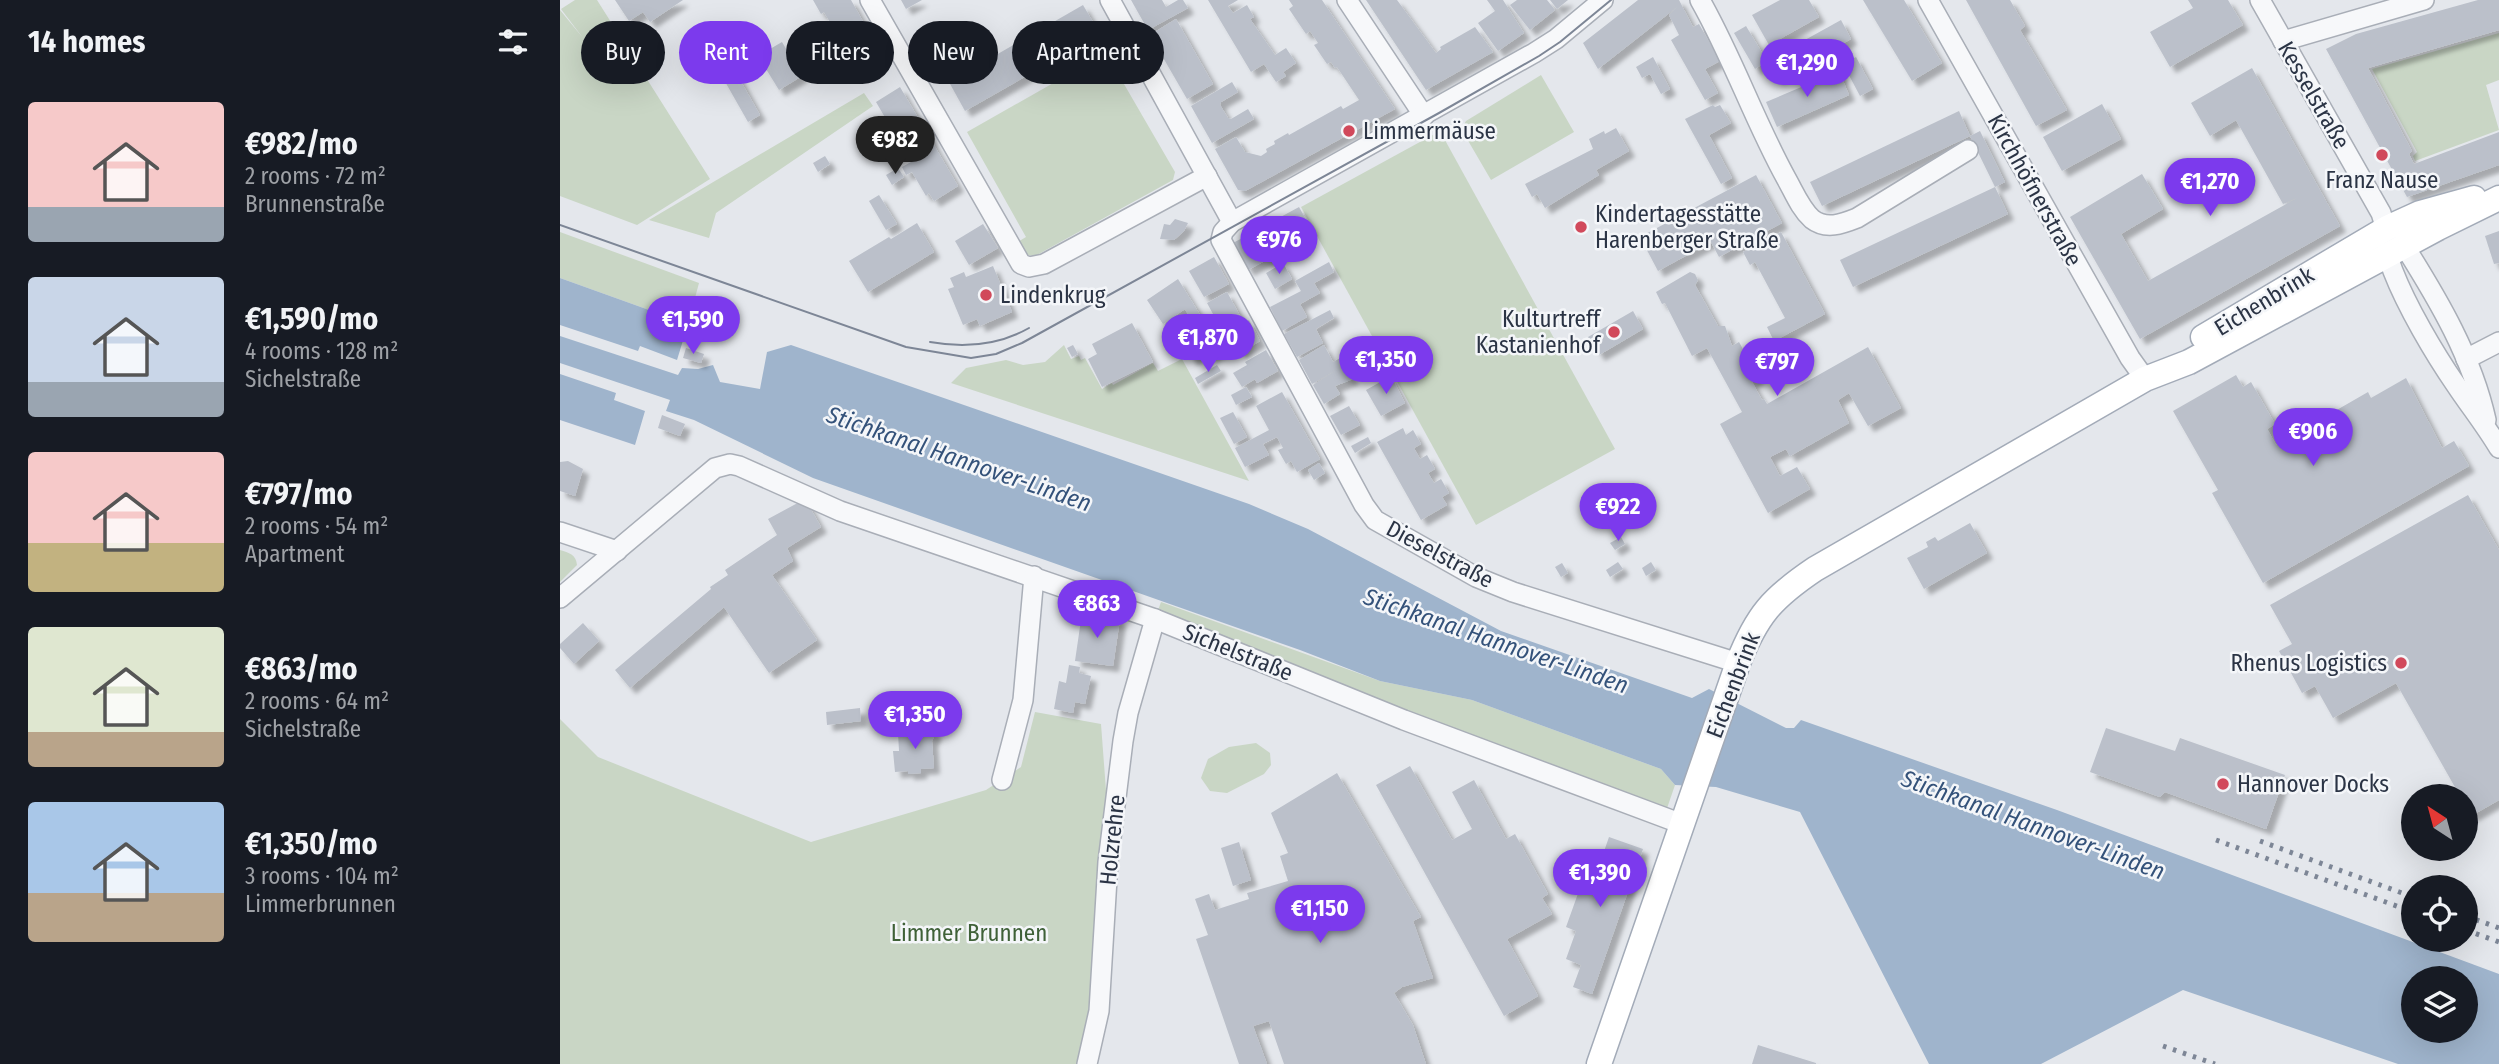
<!DOCTYPE html>
<meta charset="utf-8">
<style>
body{margin:0;font-family:"Fira Sans Condensed",sans-serif;background:#242831;color:#f1f3f6;height:100vh;display:flex;flex-direction:column;font-size:26px;white-space:nowrap}
*{box-sizing:border-box;margin:0}
p{font-size:23px;color:#9ea1a6}
.icon{flex:none;width:38px;height:38px;fill:none;stroke:currentColor;stroke-width:2;stroke-linecap:round;stroke-linejoin:round}
.map{position:relative;flex:1;overflow:hidden}
.panel{display:flex;flex-direction:column;background:#171b24;width:560px}
.panel>*{flex:none}
.banner{position:absolute;left:21px;top:21px;width:665px;height:63px;display:flex;gap:14px}
.needle{width:46px;rotate:324deg}
.controls{position:absolute;left:1841px;top:784px;display:grid;gap:14px}
.controls a{display:grid;place-items:center;width:77px;height:77px;border-radius:50%;background:#171b24;box-shadow:0 7px 28px #0002;font-size:35px}
.price{position:absolute;translate:-50% -60px;padding:0 16px;border-radius:24px;background:#7c3aed;color:#fff;font-size:23px;line-height:46px;filter:drop-shadow(0 2px 4px #0008)}
.price::after{content:'';position:absolute;left:50%;top:42px;width:21px;height:16px;margin-left:-10px;background:inherit;clip-path:polygon(0 0,100% 0,50% 100%)}
.price.active{background:#222;color:#fff}
ul{padding:0;list-style:none}
li{display:flex;align-items:center;gap:21px;height:175px;padding:0 28px}
li span{display:grid;place-items:center;flex:none;width:196px;height:140px;border-radius:7px;color:#555}
li>.icon{margin-inline-start:auto}
span .icon{width:84px;height:84px;fill:#fffc;stroke-width:1}
li b{font-size:30px}
h2{display:flex;justify-content:space-between;align-items:center;height:84px;padding:0 28px;font-size:30px}
.tag{padding:0 24px;border-radius:32px;background:#171b24;box-shadow:0 7px 28px #0002;font-size:24px;line-height:63px}
.tag.active{background:#7c3aed;color:#fff}
main{display:flex;flex:1;min-height:0}
.map>svg:first-child{display:block}
</style>
<main>
<section class="panel">
<h2>14 homes<svg class="icon" aria-label="filters" viewBox="0 0 24 24"><path d="M4 7h16M4 17h16"/><circle cx="9" cy="7" r="2"/><circle cx="15" cy="17" r="2"/></svg></h2>
<ul>
<li><span style="background:linear-gradient(#f6c9c9 75%,#9aa5b1 0)"><svg class="icon" aria-label="home" viewBox="0 0 24 24"><path d="M3 11l9-7 9 7M6 9v11h12V9"/></svg></span><div><b>€982/mo</b><p>2 rooms · 72 m²</p><p>Brunnenstraße</p></div></li>
<li><span style="background:linear-gradient(#c9d6e8 75%,#9aa5b1 0)"><svg class="icon" aria-label="home" viewBox="0 0 24 24"><path d="M3 11l9-7 9 7M6 9v11h12V9"/></svg></span><div><b>€1,590/mo</b><p>4 rooms · 128 m²</p><p>Sichelstraße</p></div></li>
<li><span style="background:linear-gradient(#f6c9c9 65%,#c2b280 0)"><svg class="icon" aria-label="home" viewBox="0 0 24 24"><path d="M3 11l9-7 9 7M6 9v11h12V9"/></svg></span><div><b>€797/mo</b><p>2 rooms · 54 m²</p><p>Apartment</p></div></li>
<li><span style="background:linear-gradient(#dfe7d0 75%,#b9a48a 0)"><svg class="icon" aria-label="home" viewBox="0 0 24 24"><path d="M3 11l9-7 9 7M6 9v11h12V9"/></svg></span><div><b>€863/mo</b><p>2 rooms · 64 m²</p><p>Sichelstraße</p></div></li>
<li><span style="background:linear-gradient(#a9c7e8 65%,#b9a48a 0)"><svg class="icon" aria-label="home" viewBox="0 0 24 24"><path d="M3 11l9-7 9 7M6 9v11h12V9"/></svg></span><div><b>€1,350/mo</b><p>3 rooms · 104 m²</p><p>Limmerbrunnen</p></div></li>
</ul>
</section>
<div class="map">
<svg width="1939" height="1064" viewBox="0 0 1939 1064">
<defs>
<filter id="shadow"><feDropShadow dx="6" dy="6" stdDeviation="2" flood-color="#0004"/></filter>
</defs>
<rect width="100%" height="100%" fill="#e4e7ec"/>
<g fill="#c9d6c5">
<polygon points="15,0 37,0 150,179 77,225 0,196 0,10 23,38 1,9"/>
<polygon points="1939,33 1939,80 1926,85 1939,130 1855,161 1853,156 1857,152 1812,69"/>
<path d="M546,53L615,172L613,180L475,256C465,256 462,251 456,243L466,237L407,132Z"/>
<polygon points="981,75 1014,132 931,180 903,132 903,126 906,121"/>
<polygon points="304,93 313,106 156,213 149,238 89,220"/>
<polygon points="880,131 1055,449 916,525 741,207"/>
<polygon points="0,232 139,283 128,324 0,278"/>
<polygon points="504,345 511,359 519,356 521,360 525,358 542,389 552,383 553,385 593,363 598,371 622,359 689,481 391,383 406,368 446,360 463,365 485,362"/>
<path d="M0,550C9,553 16,554 17,565L0,582Z"/>
<polygon points="601,602 820,681 912,700 1101,769 1115,785 1104,817 595,619"/>
<polygon points="475,712 541,724 548,817 527,1064 0,1064 0,719 38,757 251,842 426,790 461,767"/>
<polygon points="696,743 710,753 711,765 704,774 667,793 650,791 641,778 648,759 669,747"/>
</g>
<g fill="#9fb4cc" fill-rule="evenodd">
<polygon points="0,278 128,324 117,360 80,346 78,351 0,325"/>
<path d="M0,336L118,375L122,368L138,369L153,365L160,382L200,389L207,352L231,345L689,504L748,529L941,631L1132,698L1149,689L1226,728H1234L1241,720L1497,810L1939,974V1064H1838L1623,990L1481,1064H1369L1240,812L1156,787L1115,785L1101,769L912,700L820,681L740,650L253,478L134,420L106,411L110,400L0,363ZM1853,978H1906V1031H1853Z"/>
<polygon points="0,374 56,393 54,400 85,411 75,445 0,420"/>
</g>
<g fill="#bbc0ca" filter="url(#shadow)">
<polygon points="55,0 123,0 90,22 83,12 69,21"/>
<polygon points="253,0 291,0 315,43 290,57 264,12 261,14"/>
<polygon points="341,0 362,0 346,9"/>
<polygon points="571,0 602,0 606,7 618,0 623,0 628,8 588,30"/>
<polygon points="648,0 678,0 668,6 673,13 687,5 694,17 690,19 715,55 726,48 736,63 723,72 726,76 716,82 704,64 691,72"/>
<polygon points="729,0 762,0 835,109 685,191 678,190 655,149 676,137 685,152 701,156 707,152 706,149 715,144 714,141 728,133 729,135 781,106 783,109 799,100 777,67 775,68 771,62 767,64 754,45 758,43 750,31 746,34 729,9 733,6"/>
<polygon points="806,0 837,0 876,53 881,49 880,47 915,27 933,52 866,90"/>
<polygon points="927,0 943,0 964,33 938,51 918,23 935,11"/>
<polygon points="957,0 987,0 995,10 970,30 950,5"/>
<polygon points="990,0 1008,0 997,9"/>
<polygon points="1078,0 1119,0 1133,27 1139,24 1160,61 1145,69 1158,93 1145,100 1111,40 1119,35 1109,15 1117,7 1038,69 1023,43"/>
<polygon points="1220,0 1249,0 1259,17 1209,45 1192,15"/>
<polygon points="1303,0 1344,0 1382,63 1352,81"/>
<polygon points="1406,0 1450,0 1465,26 1460,30 1507,110 1476,126"/>
<polygon points="1628,0 1668,0 1683,25 1610,67 1590,32 1633,8"/>
<polygon points="1918,0 1939,0 1939,30 1808,68 1852,151 1849,154 1854,164 1939,132 1939,165 1847,197 1766,49 1796,34"/>
<polygon points="523,5 540,34 405,111 389,82"/>
<polygon points="616,19 653,84 627,99 590,35"/>
<polygon points="1281,20 1291,39 1217,79 1207,61"/>
<polygon points="171,21 190,54 171,64 200,115 188,122 159,71 165,68 146,35"/>
<polygon points="1186,26 1207,61 1195,69 1174,33"/>
<polygon points="222,42 242,76 219,90 198,56"/>
<polygon points="1093,57 1110,89 1101,94 1090,74 1082,78 1076,67"/>
<polygon points="1296,57 1313,89 1300,96 1283,64"/>
<polygon points="1692,68 1780,226 1580,339 1510,217 1582,174 1603,209 1561,234 1588,281 1737,198 1723,204 1676,120 1650,136 1631,103"/>
<polygon points="1279,71 1289,95 1217,127 1206,102"/>
<polygon points="672,82 678,92 661,102 660,105 668,118 671,119 688,109 694,119 652,143 631,106"/>
<polygon points="340,87 398,186 374,201 369,193 366,196 352,172 346,175 342,167 351,162 316,102"/>
<polygon points="1542,104 1561,139 1502,171 1483,137"/>
<polygon points="1153,105 1155,107 1160,105 1171,123 1149,135 1172,178 1161,184 1125,119"/>
<polygon points="1399,111 1410,136 1262,206 1250,182"/>
<polygon points="1056,128 1069,151 1036,170 1039,175 985,208 977,194 972,197 965,184 1033,149 1029,139 1044,131 1045,134"/>
<polygon points="1420,131 1445,182 1435,187 1448,214 1293,287 1280,260 1435,187 1410,136"/>
<polygon points="265,156 270,164 258,172 253,163"/>
<polygon points="338,168 344,177 332,185 326,175"/>
<polygon points="1196,175 1222,223 1159,257 1151,242 1098,271 1080,237"/>
<polygon points="319,195 337,224 326,230 309,201"/>
<polygon points="739,207 752,230 717,249 704,226"/>
<polygon points="615,219 628,223 624,231 614,240 600,239 604,224 610,225"/>
<polygon points="357,223 374,252 308,292 289,261 329,237 331,239"/>
<polygon points="423,224 438,248 409,265 395,241"/>
<polygon points="699,229 714,256 688,270 673,243"/>
<polygon points="1939,231 1939,263 1934,264 1925,236"/>
<polygon points="1221,232 1265,314 1214,341 1207,327 1225,318 1195,262 1190,265 1183,252"/>
<polygon points="654,257 669,284 644,297 629,271"/>
<polygon points="769,262 774,272 754,283 760,293 740,304 747,317 722,331 710,307 741,291 735,281"/>
<polygon points="723,263 732,279 715,289 706,273"/>
<polygon points="433,266 452,312 420,326 417,319 403,325 388,289 394,287 390,278 404,272 406,277"/>
<polygon points="1130,272 1135,274 1138,280 1135,285 1158,326 1165,326 1172,346 1179,342 1199,378 1192,382 1202,400 1204,399 1207,404 1308,347 1341,408 1308,426 1289,393 1278,400 1289,423 1230,456 1226,449 1210,457 1220,476 1237,467 1250,489 1208,513 1160,424 1182,412 1147,348 1132,356 1105,303 1102,304 1096,292"/>
<polygon points="618,279 655,339 664,334 647,303 667,292 684,323 689,320 700,341 680,353 675,345 650,357 648,351 631,360 624,346 641,336 625,309 603,324 587,300"/>
<polygon points="770,310 774,318 756,329 763,343 737,357 724,334"/>
<polygon points="1073,311 1083,329 1039,355 1028,337"/>
<polygon points="572,323 593,362 542,387 528,359 537,354 532,344"/>
<polygon points="513,345 518,354 512,357 507,348"/>
<polygon points="764,345 773,362 793,351 798,360 786,367 793,379 775,386 780,394 764,404 753,385 778,369 752,384 739,360"/>
<polygon points="126,348 144,354 141,363 123,358"/>
<polygon points="706,350 718,371 697,383 695,379 682,387 673,373 687,365 685,362"/>
<polygon points="657,365 661,371 638,384 635,378"/>
<polygon points="1676,375 1683,387 1691,382 1715,424 1707,429 1716,445 1808,392 1811,398 1846,378 1882,448 1894,441 1909,466 1703,583 1652,493 1658,490 1613,411"/>
<polygon points="831,376 845,403 821,416 806,390"/>
<polygon points="686,387 692,397 676,405 671,395"/>
<polygon points="722,392 760,459 737,472 731,461 726,464 718,450 723,448 717,437 703,444 709,455 685,467 675,448 709,430 696,406"/>
<polygon points="789,406 800,425 781,435 770,416"/>
<polygon points="673,412 687,437 674,444 660,418"/>
<polygon points="102,415 125,424 120,436 98,428"/>
<polygon points="843,428 846,435 853,430 861,444 854,448 860,459 867,455 875,469 868,473 874,483 881,479 889,493 882,497 887,505 861,520 817,442"/>
<polygon points="808,437 811,443 795,453 791,446"/>
<polygon points="8,461 23,469 15,496 0,491 0,462"/>
<polygon points="759,463 765,473 754,480 748,470"/>
<polygon points="1908,495 1939,550 1939,800 1911,816 1906,807 1906,796 1900,796 1836,683 1773,718 1755,686 1742,693 1719,651 1732,644 1710,605"/>
<polygon points="245,499 261,527 227,548 233,561 212,575 257,640 209,673 164,607 70,688 55,670 151,589 150,587 168,575 165,570 217,535 208,519"/>
<polygon points="1410,523 1427,553 1364,589 1347,558 1368,547 1366,542 1375,537 1378,541"/>
<polygon points="1061,537 1065,544 1055,550 1050,543"/>
<polygon points="1058,562 1063,569 1050,577 1046,570"/>
<polygon points="1091,562 1096,570 1086,576 1082,568"/>
<polygon points="1002,563 1008,573 1001,577 995,567"/>
<polygon points="522,613 560,619 553,666 515,661"/>
<polygon points="23,623 39,641 14,664 0,648 0,644"/>
<polygon points="509,665 520,667 519,673 531,676 525,704 515,702 513,713 494,709 499,681 506,683"/>
<polygon points="300,708 301,721 267,725 266,712"/>
<polygon points="370,728 376,733 372,741 374,768 361,769 361,773 348,774 348,771 335,772 333,751 339,751 338,733"/>
<polygon points="1546,728 1615,751 1620,738 1725,775 1706,829 1605,792 1600,797 1530,772"/>
<polygon points="850,766 892,840 912,829 892,792 914,780 946,839 955,834 988,894 982,898 992,914 947,939 978,996 944,1016 816,785"/>
<polygon points="777,773 861,917 853,921 873,978 842,987 834,993 853,1025 866,1064 724,1064 709,1021 693,1026 707,1064 679,1064 636,939 648,935 635,899 649,894 655,910 689,899 687,893 728,881 720,856 728,853 711,813"/>
<polygon points="1049,837 1083,849 1032,994 1013,987 1021,965 1006,959 1016,931 1006,927 1030,860 1040,863"/>
<polygon points="679,842 691,880 673,886 661,848"/>
<polygon points="1198,1045 1256,1063 1256,1064 1192,1064"/>
</g>
<g fill="none" stroke-linecap="round" stroke-linejoin="round">
<defs>
<g id="minor">
<polyline points="310,0 461,264 469,267 484,264 647,176"/>
<polyline points="550,0 672,222"/>
<polyline points="787,0 864,116"/>
<polyline points="1043,0 996,39 974,53 672,222 663,232 661,240 804,505 815,520 916,577 953,592 1178,663"/>
<path d="M1140,0C1173,58 1194,120 1226,178C1234,192 1240,208 1252,219C1266,230 1282,224 1297,218L1408,150"/>
<polyline points="1368,0 1570,358 1585,379"/>
<path d="M1700,0L1821,213C1828,232 1825,252 1833,271C1847,307 1874,353 1896,385C1910,406 1926,426 1939,448"/>
<polyline points="1723,41 1864,0"/>
<path d="M1834,236L1845,247C1879,301 1912,357 1926,420"/>
<polyline points="1906,359 1939,342"/>
<polyline points="0,532 57,551"/>
<polyline points="0,598 155,468 170,464 179,466 280,511 595,619 844,720 1122,824"/>
<polyline points="442,780 463,700 474,576"/>
<polyline points="527,1064 539,1011 548,862 563,741 568,713 595,619"/>
</g>
<g id="major">
<polyline points="1643,337 1827,228 1860,213 1914,198"/>
<path d="M1039,1064L1178,663C1197,615 1212,598 1255,569L1585,379L1629,362L1878,228L1939,198"/>
</g>
</defs>
<use href="#minor" stroke="#a9aeb7" stroke-width="22"/>
<use href="#major" stroke="#a3abb8" stroke-width="27"/>
<use href="#minor" stroke="#f7f8fa" stroke-width="19"/>
<use href="#major" stroke="#fff" stroke-width="24"/>
<g stroke="#7d8696" stroke-width="2">
<polyline points="0,225 346,347 411,358 436,354 462,343 879,113 979,56 1000,42 1051,0"/>
<path d="M370,342C404,348 439,345 469,328"/>
</g>
<g stroke="#7d8696" stroke-width="5" stroke-dasharray="3.5 7" stroke-linecap="butt">
<polyline points="1656,840 1853,912"/>
<polyline points="1700,841 1853,897"/>
<polyline points="1906,916 1939,928"/>
<polyline points="1906,930 1939,942"/>
<polyline points="1603,1046 1655,1064"/>
</g>
</g>
<g fill="#d1495b" stroke="#f4f6f9" stroke-width="2.5">
<circle cx="789" cy="131" r="7"/>
<circle cx="1822" cy="155" r="7"/>
<circle cx="1021" cy="227" r="7"/>
<circle cx="426" cy="295" r="7"/>
<circle cx="1054" cy="332" r="7"/>
<circle cx="1841" cy="663" r="7"/>
<circle cx="1663" cy="784" r="7"/>
</g>
<g text-anchor="middle" dominant-baseline="central" stroke-width="5" stroke-linejoin="round" paint-order="stroke">
<g font-size="23" fill="#2b3445" stroke="#f4f6f9">
<text transform="translate(1754 95) rotate(60)">Kesselstraße</text>
<text transform="translate(1475 190) rotate(61)">Kirchhöfnerstraße</text>
<text transform="translate(1704 301) rotate(-31)">Eichenbrink</text>
<text transform="translate(880 554) rotate(28)">Dieselstraße</text>
<text transform="translate(678 652) rotate(22)">Sichelstraße</text>
<text transform="translate(1173 685) rotate(-69)">Eichenbrink</text>
<text transform="translate(552 840) rotate(-84)">Holzrehre</text>
</g>
<g font-size="23" fill="#2b3445" stroke="#f4f6f9" text-anchor="start">
<text x="803" y="131">Limmermäuse</text>
<text x="1822" y="180" text-anchor="middle">Franz Nause</text>
<text x="1035" y="214">Kindertagesstätte<tspan x="1035" dy="26">Harenberger Straße</tspan></text>
<text x="440" y="295">Lindenkrug</text>
<text x="1040" y="319" text-anchor="end">Kulturtreff<tspan x="1040" dy="26">Kastanienhof</tspan></text>
<text x="1827" y="663" text-anchor="end">Rhenus Logistics</text>
<text x="1677" y="784">Hannover Docks</text>
</g>
<g font-size="23" fill="#3f6138" stroke="#f4f6f9">
<text x="409" y="933">Limmer Brunnen</text>
</g>
<g font-size="24" font-style="italic" fill="#34527a" stroke="#f4f6f9">
<text transform="translate(399 459) rotate(19)">Stichkanal Hannover-Linden</text>
<text transform="translate(936 641) rotate(19)">Stichkanal Hannover-Linden</text>
<text transform="translate(1473 825) rotate(20)">Stichkanal Hannover-Linden</text>
</g>
</g>
</svg>
<div class="controls">
<a><svg class="needle" viewBox="-14 -14 28 28"><path d="M0-13l5 13h-10z" fill="#e53935"/><path d="M0 13l5-13h-10z" fill="#9ea1a6"/></svg></a>
<a><svg class="icon" aria-label="locate" viewBox="0 0 24 24"><circle cx="12" cy="12" r="6"/><path d="M12 2v4M12 18v4M2 12h4M18 12h4"/></svg></a>
<a><svg class="icon" aria-label="layers" viewBox="0 0 24 24"><path d="M12 4l9 5-9 5-9-5zM3 14l9 5 9-5"/></svg></a>
</div>
<b class="price" style="left:1247px;top:99px">€1,290</b>
<b class="price active" style="left:335px;top:176px">€982</b>
<b class="price" style="left:1650px;top:218px">€1,270</b>
<b class="price" style="left:719px;top:276px">€976</b>
<b class="price" style="left:133px;top:356px">€1,590</b>
<b class="price" style="left:648px;top:374px">€1,870</b>
<b class="price" style="left:826px;top:396px">€1,350</b>
<b class="price" style="left:1217px;top:398px">€797</b>
<b class="price" style="left:1753px;top:468px">€906</b>
<b class="price" style="left:1058px;top:543px">€922</b>
<b class="price" style="left:537px;top:640px">€863</b>
<b class="price" style="left:355px;top:751px">€1,350</b>
<b class="price" style="left:1040px;top:909px">€1,390</b>
<b class="price" style="left:760px;top:945px">€1,150</b>
<div class="banner">
<a class="tag">Buy</a>
<a class="tag active">Rent</a>
<a class="tag">Filters</a>
<a class="tag">New</a>
<a class="tag">Apartment</a>
</div>
</div>
</main>
